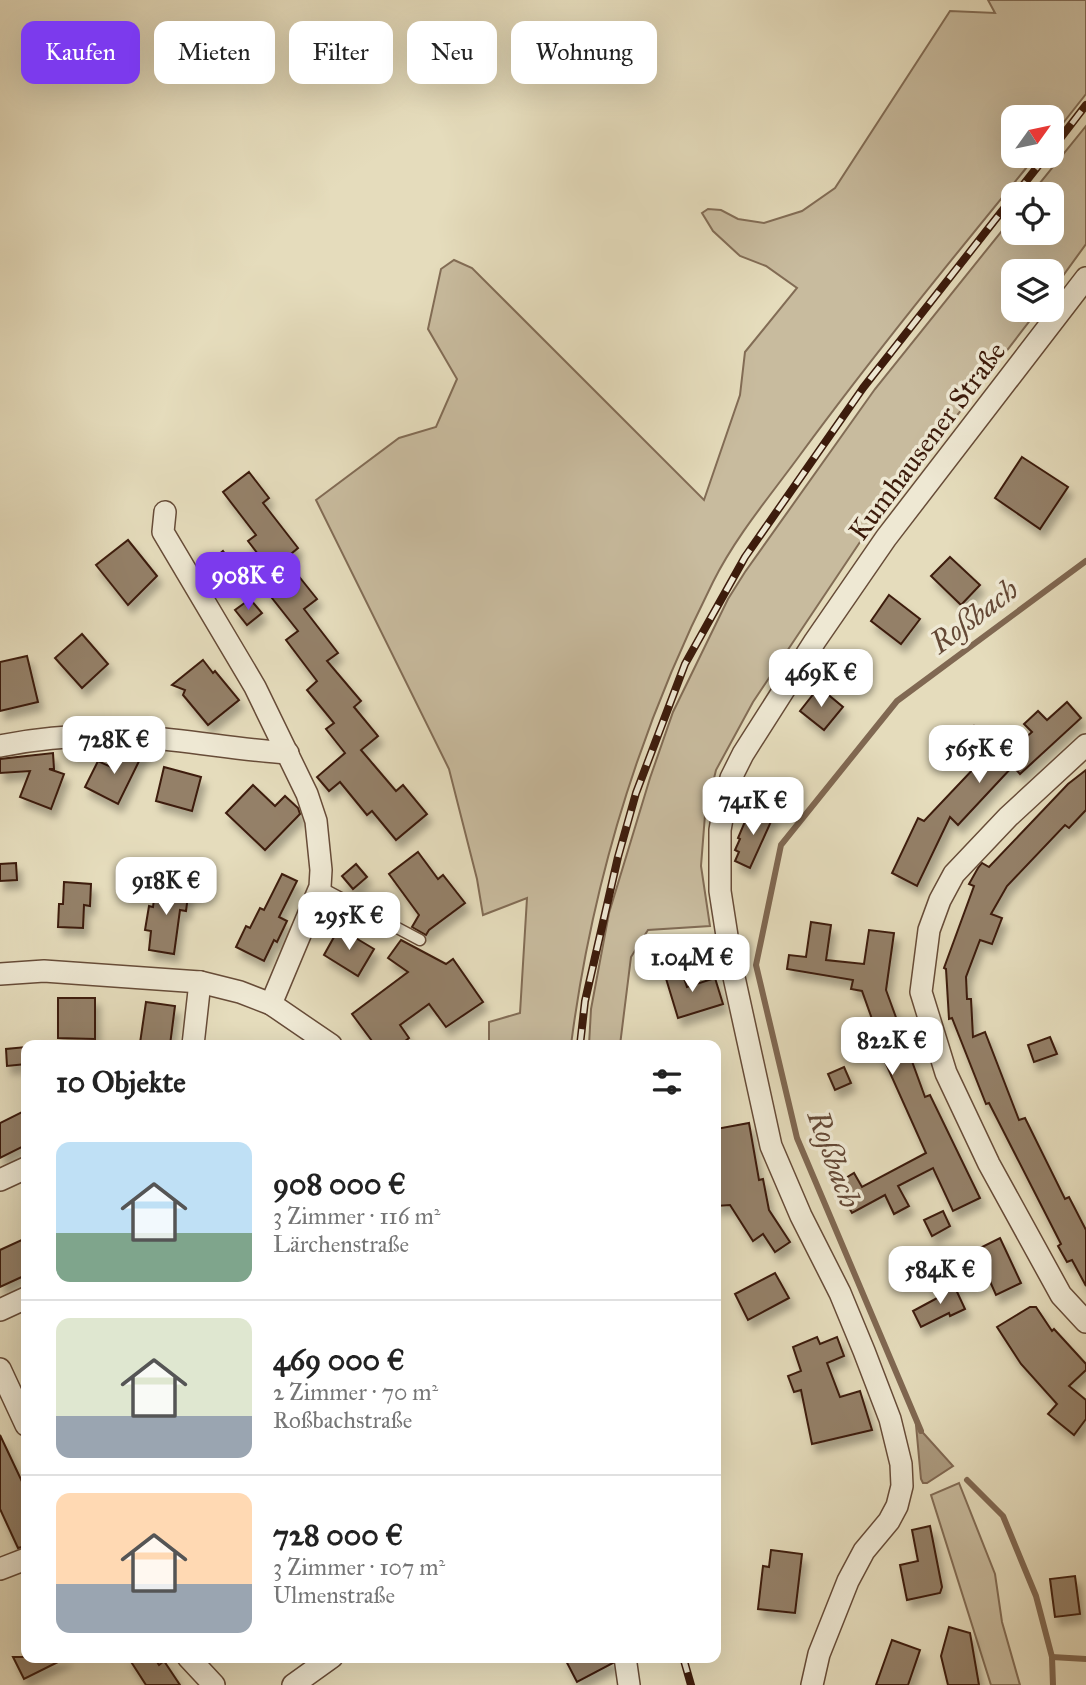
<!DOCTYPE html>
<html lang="de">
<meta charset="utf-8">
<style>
body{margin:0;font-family:"IM FELL Great Primer",serif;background:#f2f2f2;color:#222;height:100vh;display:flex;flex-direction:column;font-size:26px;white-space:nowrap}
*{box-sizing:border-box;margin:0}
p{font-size:23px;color:#767676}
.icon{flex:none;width:38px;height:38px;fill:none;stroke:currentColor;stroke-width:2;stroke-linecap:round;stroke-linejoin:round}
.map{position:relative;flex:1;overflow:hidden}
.sheet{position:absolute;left:21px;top:1040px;width:700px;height:623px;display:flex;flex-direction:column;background:#fff;border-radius:14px;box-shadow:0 7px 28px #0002}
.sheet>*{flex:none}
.hud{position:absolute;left:21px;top:21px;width:700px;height:63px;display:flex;gap:14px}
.needle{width:46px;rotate:57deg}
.buttons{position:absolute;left:1001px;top:105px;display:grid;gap:14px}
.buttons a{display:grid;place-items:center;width:63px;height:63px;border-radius:14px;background:#fff;box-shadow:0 7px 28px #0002;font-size:35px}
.price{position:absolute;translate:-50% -60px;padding:0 16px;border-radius:14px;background:#fff;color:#222;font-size:23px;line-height:46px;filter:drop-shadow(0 2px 4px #0008)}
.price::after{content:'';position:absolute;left:50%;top:42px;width:21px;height:16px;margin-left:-10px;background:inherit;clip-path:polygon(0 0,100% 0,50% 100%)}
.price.selected{background:#7c3aed;color:#fff}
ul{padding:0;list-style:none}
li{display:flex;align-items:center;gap:21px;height:175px;padding:0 35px}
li+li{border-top:2px solid #e0e0e0}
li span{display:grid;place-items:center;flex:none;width:196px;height:140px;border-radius:14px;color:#555}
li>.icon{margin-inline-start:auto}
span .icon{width:84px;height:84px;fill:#fffc;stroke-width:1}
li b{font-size:30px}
h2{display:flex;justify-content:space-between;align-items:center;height:84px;padding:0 35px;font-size:30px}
.pill{padding:0 24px;border-radius:14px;background:#fff;box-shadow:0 7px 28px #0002;font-size:24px;line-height:63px}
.pill.selected{background:#7c3aed;color:#fff}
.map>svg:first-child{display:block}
</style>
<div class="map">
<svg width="1086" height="1685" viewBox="0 0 1086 1685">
<defs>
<filter id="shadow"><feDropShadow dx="4.5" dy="8" stdDeviation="3.5" flood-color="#0004"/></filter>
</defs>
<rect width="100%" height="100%" fill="#e5dcbc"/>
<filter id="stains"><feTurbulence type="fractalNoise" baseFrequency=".00286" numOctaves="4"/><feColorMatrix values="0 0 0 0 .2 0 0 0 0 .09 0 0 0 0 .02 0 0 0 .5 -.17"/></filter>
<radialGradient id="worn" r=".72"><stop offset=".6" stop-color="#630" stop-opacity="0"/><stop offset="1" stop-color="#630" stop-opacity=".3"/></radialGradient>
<g fill="#c8bb9e" stroke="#826c55" stroke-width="2">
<path d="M988,0H1086V94L1052,137V117H1013V156H1036C956,254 875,353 800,455C770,496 736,536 713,582C640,727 592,883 571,1045H489V1022L520,1013L527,898L483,915L477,879L449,769L316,500L399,438L436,427L457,379L428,329L441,269L454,260L472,268L704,500L740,395L745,352L797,288L766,266L740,256L713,231L702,213L708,209L721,210L738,219L764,223L802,211L835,188L950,11L995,13Z"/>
<polygon points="1086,126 1086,244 1052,291 1052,271 1013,271 1013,310 1038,310 862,539 753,702 716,770 705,815 701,866 710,926 648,930 631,957 620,1045 589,1045 591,1009 609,913 650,778 673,712 728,599 745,572 875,389 1013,217 1013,233 1052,233 1052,194 1031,194"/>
<polygon points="959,1483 995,1574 1002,1622 1020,1685 991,1685 931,1495"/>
</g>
<polygon fill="#ac9b80" stroke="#806852" stroke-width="2" points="916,1425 953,1466 927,1483 923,1483 921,1479"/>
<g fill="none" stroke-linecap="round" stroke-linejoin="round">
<g stroke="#806852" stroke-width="6">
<polyline points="921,1431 797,1138 756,965 781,845 897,701 1086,561"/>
<polyline points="967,1480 1003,1516 1036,1596 1052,1657 1053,1685"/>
<polyline points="1052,1657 1086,1659"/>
</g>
</g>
<g fill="#948068" stroke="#3d1c0c" stroke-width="2" filter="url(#shadow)">
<polygon points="1022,457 1068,487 1040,529 995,498"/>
<polygon points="249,472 269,498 263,503 298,548 285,559 317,599 304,609 338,653 327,661 361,701 354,707 378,736 361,750 396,791 403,785 427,814 396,840 372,811 367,815 340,782 329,791 317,777 345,753 326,729 334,723 307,690 317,681 286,640 298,631 268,593 281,584 248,541 256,535 223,492"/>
<polygon points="128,540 157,576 128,605 96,565"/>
<polygon points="223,551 236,568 219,582 206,565"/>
<polygon points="950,557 980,585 961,605 931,576"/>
<polygon points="889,595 920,619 901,644 871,621"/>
<polygon points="250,599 262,613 247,625 235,610"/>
<polygon points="82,634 108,664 82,688 55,658"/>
<polygon points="27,656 38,702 0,711 0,662"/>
<polygon points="203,660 213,673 215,671 239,700 208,725 183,695 185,690 172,685"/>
<polygon points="819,687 843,707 824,730 800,711"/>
<polygon points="1067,702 1081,718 1020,774 1013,766 958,825 950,817 917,886 892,873 918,818 924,821 978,764 957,744 974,726 1005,756 1032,732 1024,724 1038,711 1047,720"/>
<polygon points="144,751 118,804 85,787 98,761 111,767 117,754"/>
<polygon points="53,753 54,769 49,769 64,774 51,809 20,797 30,771 0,773 0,759"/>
<polygon points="164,767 201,777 192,811 156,801"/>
<polygon points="1086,770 1086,810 1069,828 1065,825 1007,886 991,914 1002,918 992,944 980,940 966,977 967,999 971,999 973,1037 985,1032 1019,1120 1025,1118 1065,1199 1069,1197 1086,1230 1086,1286 1072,1260 1067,1262 1058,1246 1061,1244 989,1103 986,1104 952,1018 949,1019 946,969 944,968 974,886 969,884 978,868 982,863 989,867 1068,784"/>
<polygon points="253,785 275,806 285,796 298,808 300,814 265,850 226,813"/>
<polygon points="756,807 774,815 750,868 735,861 739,852 735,850 740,839 738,838 746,819 750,821"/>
<polygon points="418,852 438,879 443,875 465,903 429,930 426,935 412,927 419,915 389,874"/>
<polygon points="16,863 17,880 0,881 0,864"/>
<polygon points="356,864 367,877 353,889 342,876"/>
<polygon points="282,874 297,881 279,917 287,921 277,942 274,940 264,961 236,947 246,926 250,928 260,908 264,910"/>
<polygon points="64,882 91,884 90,906 84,905 83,928 58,927 59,904 63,904"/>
<polygon points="156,884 189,888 186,911 180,910 174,954 149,950 151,931 145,930 149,906 153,907"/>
<polygon points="811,922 831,925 826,960 864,964 869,930 894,933 886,990 925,1097 930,1095 980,1198 953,1211 933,1168 898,1186 909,1206 894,1214 885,1195 852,1213 836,1184 854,1173 862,1187 926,1153 873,1035 877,1033 862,991 851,989 853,980 787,969 789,955 806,957"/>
<polygon points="339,928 374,949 358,976 324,955"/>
<polygon points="401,940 446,964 453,959 483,1002 446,1027 429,1004 400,1025 409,1038 400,1045 375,1045 352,1014 408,972 388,958"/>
<polygon points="680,967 687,987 715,978 723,1004 678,1018 664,972"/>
<polygon points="58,998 95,998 95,1039 58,1038"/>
<polygon points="146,1002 175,1006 170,1045 140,1043"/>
<polygon points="1050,1037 1057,1054 1034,1062 1028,1045"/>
<polygon points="26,1047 26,1064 7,1066 6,1049"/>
<polygon points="844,1067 851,1083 835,1090 828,1074"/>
<polygon points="26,1110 26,1145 0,1158 0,1123"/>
<polygon points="749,1123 759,1180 763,1179 769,1210 790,1242 775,1252 763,1234 753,1241 730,1205 716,1206 716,1129"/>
<polygon points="943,1211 950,1226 932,1236 924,1220"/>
<polygon points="26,1238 26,1275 0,1287 0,1250"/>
<polygon points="1000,1238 1021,1283 996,1295 976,1250"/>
<polygon points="775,1273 789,1298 748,1320 735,1294"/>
<polygon points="952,1281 965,1309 950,1316 949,1313 921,1327 913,1311 941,1296 937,1288"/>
<polygon points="1030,1307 1036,1307 1052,1331 1054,1329 1086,1364 1086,1370 1069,1386 1086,1400 1086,1419 1074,1435 1048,1414 1057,1404 1021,1364 997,1327"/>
<polygon points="817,1337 820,1344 837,1337 844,1356 827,1363 840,1397 860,1391 872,1430 812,1444 801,1390 794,1392 788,1376 801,1371 793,1347"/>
<polygon points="0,1435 26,1490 26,1546 18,1548 0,1509"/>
<polygon points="930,1526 942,1587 940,1593 907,1600 900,1565 918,1561 912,1530"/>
<polygon points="771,1550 802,1554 795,1613 758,1609 763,1566 769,1567"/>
<polygon points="1075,1576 1080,1614 1055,1617 1050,1579"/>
<polygon points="949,1627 970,1633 979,1685 948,1685 941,1656"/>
<polygon points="892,1640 920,1650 908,1685 876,1685"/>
<polygon points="13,1657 68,1657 24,1679"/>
<polygon points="128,1657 154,1657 159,1665 164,1661 180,1685 146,1685"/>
<polygon points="564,1657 612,1657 613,1663 577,1682"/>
</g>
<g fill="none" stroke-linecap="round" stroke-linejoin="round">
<defs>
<polyline id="service" points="320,887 420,940"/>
<g id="minor">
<polyline points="165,512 163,532 255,687 307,794 316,821 321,870 320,887 271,1004"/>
<polyline points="1086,745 1008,817 954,874 940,900 929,930 921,992 946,1073 989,1164 1061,1295 1086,1322"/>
<path d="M0,746C45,737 93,734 139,737C189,740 238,750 288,753"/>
<polyline points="0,974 44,971 200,982 240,992 271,1004 331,1045"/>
<polyline points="193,1045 200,982"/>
<polyline points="0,1180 26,1168"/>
<polyline points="0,1310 26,1298"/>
<polyline points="0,1369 26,1425"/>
<polyline points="0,1569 26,1559"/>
<polyline points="188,1657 214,1685"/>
<polyline points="625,1657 629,1685"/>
<polyline points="293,1685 332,1657"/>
<polyline points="812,1685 819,1654 848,1581 864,1551 889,1521 897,1506 902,1486 901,1464 890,1419 864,1351 840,1293 801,1216 771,1146 732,968 720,891 720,830 726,796 731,778 743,754 815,641 886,538 1086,278"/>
</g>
</defs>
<use href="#service" stroke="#674c38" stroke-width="13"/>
<use href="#minor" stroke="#674c38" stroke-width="24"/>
<use href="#service" stroke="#eee8d3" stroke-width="10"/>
<use href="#minor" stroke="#eee8d3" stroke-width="21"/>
<defs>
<g id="rail">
<polyline points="1052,149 1086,105"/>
<polyline points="1016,194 1046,156"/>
<polyline points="580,1045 585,1001 618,857 636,793 685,664 745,557 863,388 1013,197"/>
<polyline points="683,1657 691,1685"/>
</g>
</defs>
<use href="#rail" stroke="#3d1c0c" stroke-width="8"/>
<use href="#rail" stroke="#eee8d3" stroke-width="5" stroke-dasharray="16" stroke-linecap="butt"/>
</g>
<g text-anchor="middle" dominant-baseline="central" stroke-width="7" stroke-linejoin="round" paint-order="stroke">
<g font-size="28" fill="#3d1c0c" stroke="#eee8d3">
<text transform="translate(927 441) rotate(-53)">Kumhausener Straße</text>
</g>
<g font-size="30" font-style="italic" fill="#644835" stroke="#eee8d3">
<text transform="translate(974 616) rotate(-37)">Roßbach</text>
<text transform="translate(834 1159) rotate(70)">Roßbach</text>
</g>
</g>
<rect width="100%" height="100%" filter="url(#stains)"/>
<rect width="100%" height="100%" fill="url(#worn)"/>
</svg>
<div class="buttons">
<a><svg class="needle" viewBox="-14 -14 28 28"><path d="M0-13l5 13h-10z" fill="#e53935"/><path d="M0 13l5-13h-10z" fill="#767676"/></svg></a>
<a><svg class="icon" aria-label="locate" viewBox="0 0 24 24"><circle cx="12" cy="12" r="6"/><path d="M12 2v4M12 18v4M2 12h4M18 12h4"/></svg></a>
<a><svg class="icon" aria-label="layers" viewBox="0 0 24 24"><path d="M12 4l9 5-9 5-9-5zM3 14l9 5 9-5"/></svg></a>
</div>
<b class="price selected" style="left:248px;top:612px">908K €</b>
<b class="price" style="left:821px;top:709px">469K €</b>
<b class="price" style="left:114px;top:776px">728K €</b>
<b class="price" style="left:979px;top:785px">565K €</b>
<b class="price" style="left:753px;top:837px">741K €</b>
<b class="price" style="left:166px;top:917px">918K €</b>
<b class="price" style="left:349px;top:952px">295K €</b>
<b class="price" style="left:692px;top:994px">1.04M €</b>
<b class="price" style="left:892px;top:1077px">822K €</b>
<b class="price" style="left:940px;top:1306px">584K €</b>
<div class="hud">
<a class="pill selected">Kaufen</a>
<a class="pill">Mieten</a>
<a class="pill">Filter</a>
<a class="pill">Neu</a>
<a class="pill">Wohnung</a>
</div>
<section class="sheet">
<h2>10 Objekte<svg class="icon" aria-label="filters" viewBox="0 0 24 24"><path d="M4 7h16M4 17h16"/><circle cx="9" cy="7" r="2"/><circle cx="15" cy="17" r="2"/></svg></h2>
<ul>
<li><span style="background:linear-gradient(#bfe0f5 65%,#7fa58c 0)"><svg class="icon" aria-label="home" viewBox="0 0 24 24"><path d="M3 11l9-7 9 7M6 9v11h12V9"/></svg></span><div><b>908 000 €</b><p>3 Zimmer · 116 m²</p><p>Lärchenstraße</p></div></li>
<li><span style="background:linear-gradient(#dfe7d0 70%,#9aa5b1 0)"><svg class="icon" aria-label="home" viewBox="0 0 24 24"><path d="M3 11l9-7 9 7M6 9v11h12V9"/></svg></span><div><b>469 000 €</b><p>2 Zimmer · 70 m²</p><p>Roßbachstraße</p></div></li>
<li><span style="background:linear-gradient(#ffd9b3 65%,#9aa5b1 0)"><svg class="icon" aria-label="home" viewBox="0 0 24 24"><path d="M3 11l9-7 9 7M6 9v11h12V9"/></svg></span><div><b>728 000 €</b><p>3 Zimmer · 107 m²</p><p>Ulmenstraße</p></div></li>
</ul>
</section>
</div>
